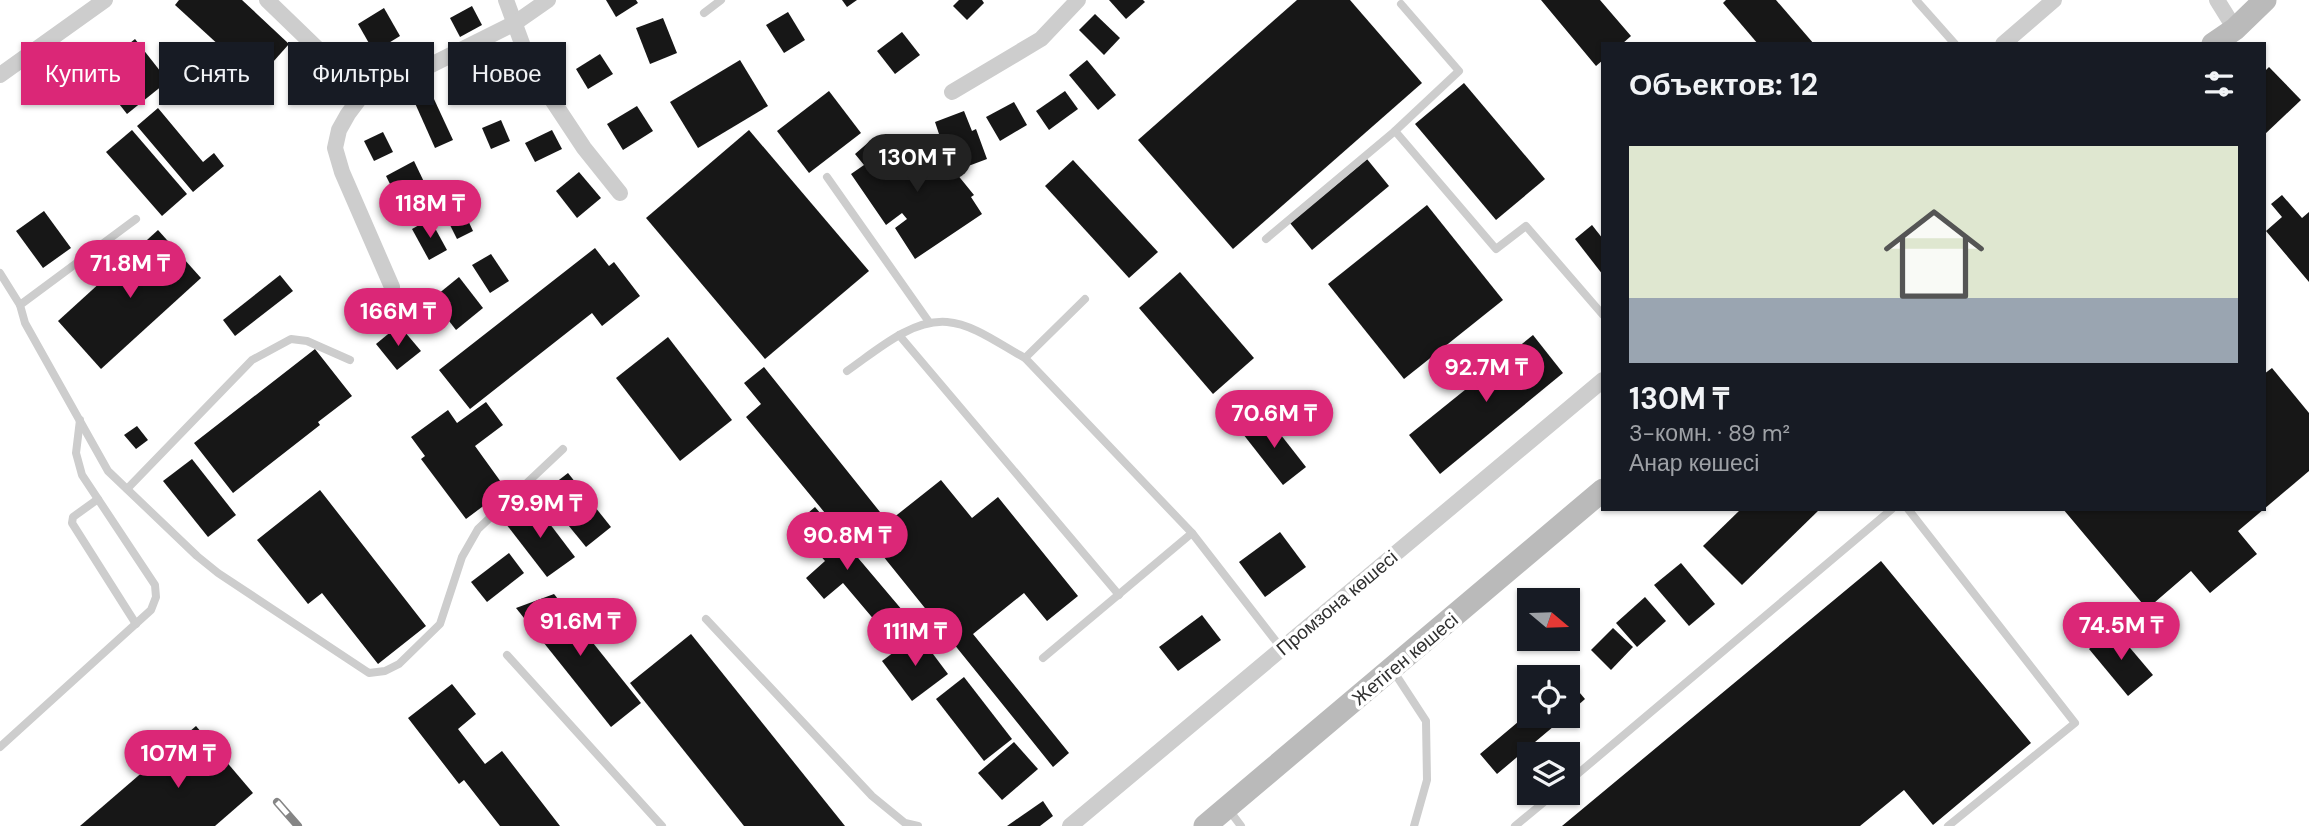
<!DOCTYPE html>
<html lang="ru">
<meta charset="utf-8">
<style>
body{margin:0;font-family:"DM Sans",sans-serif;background:#242831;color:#f1f3f6;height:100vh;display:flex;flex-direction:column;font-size:26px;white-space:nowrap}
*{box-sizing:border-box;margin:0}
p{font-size:23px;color:#9ea1a6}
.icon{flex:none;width:38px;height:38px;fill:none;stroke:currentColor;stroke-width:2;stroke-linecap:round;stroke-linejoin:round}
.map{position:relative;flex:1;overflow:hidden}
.drawer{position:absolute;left:1601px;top:42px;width:665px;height:469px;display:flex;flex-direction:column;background:#171b24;border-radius:0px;box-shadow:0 2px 5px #0004}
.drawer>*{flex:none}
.banner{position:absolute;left:21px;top:42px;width:665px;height:63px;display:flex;gap:14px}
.needle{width:46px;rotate:109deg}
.tools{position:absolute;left:1517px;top:588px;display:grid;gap:14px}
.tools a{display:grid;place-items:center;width:63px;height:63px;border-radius:0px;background:#171b24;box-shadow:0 2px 5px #0004;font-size:35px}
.price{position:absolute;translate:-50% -60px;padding:0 16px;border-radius:24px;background:#db2777;color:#fff;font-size:23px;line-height:46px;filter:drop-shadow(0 2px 4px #0008)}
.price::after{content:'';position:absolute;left:50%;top:42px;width:21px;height:16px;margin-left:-10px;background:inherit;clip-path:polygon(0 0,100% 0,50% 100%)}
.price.active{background:#222;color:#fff}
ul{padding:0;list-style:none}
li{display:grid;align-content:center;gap:14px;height:371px;padding:0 28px}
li+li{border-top:2px solid #363941}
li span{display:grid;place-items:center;height:217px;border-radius:0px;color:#555}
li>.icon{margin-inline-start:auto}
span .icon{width:126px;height:126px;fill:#fffc;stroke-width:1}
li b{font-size:30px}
h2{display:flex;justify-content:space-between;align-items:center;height:84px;padding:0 28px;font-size:30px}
.pill{padding:0 24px;border-radius:0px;background:#171b24;box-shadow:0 2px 5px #0004;font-size:24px;line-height:63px}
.pill.active{background:#db2777;color:#fff}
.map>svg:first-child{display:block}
</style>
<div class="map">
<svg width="2309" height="826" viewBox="0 0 2309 826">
<rect width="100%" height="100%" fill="#fff"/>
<g fill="#171717">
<polygon points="179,0 242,0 289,44 257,80 175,5"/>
<polygon points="606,0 636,0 638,3 616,17"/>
<polygon points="842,0 857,0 847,7"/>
<polygon points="959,0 982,0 984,3 967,20 953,6"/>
<polygon points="1109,0 1143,0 1145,2 1126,19"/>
<polygon points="1297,0 1350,0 1422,83 1233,249 1138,140"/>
<polygon points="1541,0 1600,0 1631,36 1622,44 1603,44 1603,60 1596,66"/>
<polygon points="1726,0 1776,0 1814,44 1758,44 1723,3"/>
<polygon points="472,6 482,25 460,37 450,18"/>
<polygon points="384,8 400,36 374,52 358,24"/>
<polygon points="788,12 805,40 784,53 766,25"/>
<polygon points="1095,14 1120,38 1104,55 1079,30"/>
<polygon points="663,18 677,53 650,64 636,28"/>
<polygon points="902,32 920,55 895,74 877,51"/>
<polygon points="135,39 168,81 127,114 94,72"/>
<polygon points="600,54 613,74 588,89 576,69"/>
<polygon points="740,60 768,106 698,148 670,102"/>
<polygon points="1087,60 1116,95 1098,110 1069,75"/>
<polygon points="2269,67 2301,100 2264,135 2264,72"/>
<polygon points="497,73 506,94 486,102 478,81"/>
<polygon points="1464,83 1545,179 1496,220 1415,124"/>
<polygon points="427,84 453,140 435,148 410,92"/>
<polygon points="829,91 861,133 809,173 777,131"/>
<polygon points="1065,91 1078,109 1049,130 1036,111"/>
<polygon points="1014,102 1027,125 1000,141 986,117"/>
<polygon points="637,106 653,131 623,150 607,124"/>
<polygon points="158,108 203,162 214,153 224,166 193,192 137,126"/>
<polygon points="964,111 972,131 976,129 987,159 963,168 953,142 943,146 935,122"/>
<polygon points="501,120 510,141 491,149 482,128"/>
<polygon points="132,130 187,194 162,216 106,152"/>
<polygon points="552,130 562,149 535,162 525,143"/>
<polygon points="749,130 869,271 765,359 646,218"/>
<polygon points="383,132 393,152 374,161 364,141"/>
<polygon points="926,136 974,195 971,197 982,214 915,259 895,228 907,219 902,213 886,225 851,174 864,165 855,154 870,141 889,165"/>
<polygon points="1367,159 1389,186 1312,250 1290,223"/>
<polygon points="1073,160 1158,252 1129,278 1045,186"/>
<polygon points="414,161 426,186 398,200 386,176"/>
<polygon points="579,172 601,198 577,218 556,191"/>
<polygon points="2282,195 2302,218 2309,212 2309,282 2266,231 2282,217 2271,204"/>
<polygon points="460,203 473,231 457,239 443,211"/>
<polygon points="1427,205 1503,300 1404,379 1328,284"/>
<polygon points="44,211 71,248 43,268 16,231"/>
<polygon points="430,219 447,250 429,260 412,229"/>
<polygon points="1592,225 1603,239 1603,275 1575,239"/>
<polygon points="158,230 201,278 101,369 58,321"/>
<polygon points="595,248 609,266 614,262 640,296 602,326 592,313 470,409 439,370"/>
<polygon points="491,254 509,281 490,293 472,265"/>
<polygon points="1180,272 1254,358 1213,394 1139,308"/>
<polygon points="280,275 293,291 235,336 223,320"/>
<polygon points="459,277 483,308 456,330 432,299"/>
<polygon points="399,325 421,351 397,370 376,344"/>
<polygon points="1533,335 1563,373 1440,474 1409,435"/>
<polygon points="668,337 732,420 680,461 616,378"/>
<polygon points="315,349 352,396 318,422 320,425 233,493 194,443"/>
<polygon points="764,367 888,522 941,480 972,518 998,497 1078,596 1047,621 1024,593 973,634 1069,753 1053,767 862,530 848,541 746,417 761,404 744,383"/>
<polygon points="2272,368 2309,413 2309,471 2264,509 2264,374"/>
<polygon points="486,402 503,425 475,446 506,489 466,519 421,459 425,456 411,437 448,410 457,423"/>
<polygon points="1266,416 1306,467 1283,485 1243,434"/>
<polygon points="137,426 148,440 136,449 124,435"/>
<polygon points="192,459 236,515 208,537 163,481"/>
<polygon points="568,473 611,527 586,547 542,493"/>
<polygon points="320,490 426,626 378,664 322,593 308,604 257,540"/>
<polygon points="534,503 575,557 547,577 506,524"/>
<polygon points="815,507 908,617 887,635 843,583 824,599 806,578 825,561 794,525"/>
<polygon points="1741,509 1820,509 1742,585 1703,546"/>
<polygon points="2063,509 2264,509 2238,531 2257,554 2210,593 2191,571 2147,609"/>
<polygon points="1280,532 1306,567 1265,597 1239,562"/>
<polygon points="509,553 524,573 487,602 471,582"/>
<polygon points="1881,561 2031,743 1933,825 1904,790 1860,826 1562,826"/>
<polygon points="1681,563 1715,604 1689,626 1654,585"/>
<polygon points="554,594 641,703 611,727 516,608"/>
<polygon points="1645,597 1666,621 1637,647 1616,623"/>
<polygon points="1202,615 1221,640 1178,671 1159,647"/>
<polygon points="1613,628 1633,647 1611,670 1591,650"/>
<polygon points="2114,629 2153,675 2128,696 2089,649"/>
<polygon points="691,634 845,826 744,826 630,683"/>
<polygon points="918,634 948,674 912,701 882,661"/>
<polygon points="964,677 1012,739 984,761 936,699"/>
<polygon points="1568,679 1585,699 1568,714"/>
<polygon points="452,684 476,714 458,729 485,764 502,751 560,826 500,826 464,780 459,784 408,718"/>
<polygon points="1530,712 1530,716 1566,716 1497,774 1480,754"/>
<polygon points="196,726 253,793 215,826 80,826"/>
<polygon points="1014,742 1038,769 1002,800 978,773"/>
<polygon points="1043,801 1053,816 1040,826 1007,826"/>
</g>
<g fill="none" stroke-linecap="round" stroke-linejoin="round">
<g stroke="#cdcdcd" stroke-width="8">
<polyline points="1916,0 1955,44"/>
<polyline points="704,13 721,0"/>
<polyline points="1395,131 1459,71 1401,4"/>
<polyline points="827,177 929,322"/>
<polyline points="136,219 20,305 25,323 108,471 197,556 218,573 369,673 385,671 399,664 440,624 462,557 478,529 563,449"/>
<polyline points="1266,239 1395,131 1496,249 1526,226 1603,315"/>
<polyline points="0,273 20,305"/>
<polyline points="1085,299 1025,358 1192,533 1282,649"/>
<polyline points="899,335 1119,595"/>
<path d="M847,371C876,351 911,319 947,322C974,324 1002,346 1025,358"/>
<polyline points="127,489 252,360 291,339 307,341 350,360"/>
<polyline points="98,499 73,517 72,523 136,624"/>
<polyline points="1908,509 2075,723 1948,826"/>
<polyline points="706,619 872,796 905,823 918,826"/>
<polyline points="507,655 662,826"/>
<polyline points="1043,658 1192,533"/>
<polyline points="1394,672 1426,721 1427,780 1414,826"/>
<polyline points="0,747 151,610 156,597 155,585 82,475 76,453 80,420"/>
<polyline points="1568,782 1892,509"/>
<polyline points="1229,810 1241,826"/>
<polyline points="1515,826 1555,793"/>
</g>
<g stroke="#cdcdcd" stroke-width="16">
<polyline points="267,0 354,84 366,90 348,114 339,130 335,148 342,172 392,287"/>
<polyline points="506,0 531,68 584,148 620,193"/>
<polyline points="2217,0 2235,29"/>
<polyline points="2003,44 2054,0"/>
<polyline points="0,75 105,0"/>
<polyline points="366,90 387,87 515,23 548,0"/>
<polyline points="952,92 1041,39 1078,0"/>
<polyline points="1070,826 1603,380"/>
</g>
<g stroke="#bababa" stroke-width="23">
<polyline points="2213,44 2235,29 2265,0"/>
<polyline points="1205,826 1603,490"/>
</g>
<defs>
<polyline id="rail" points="277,802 298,826"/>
</defs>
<use href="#rail" stroke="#858585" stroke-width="8"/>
<use href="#rail" stroke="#fff" stroke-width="5" stroke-dasharray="16" stroke-linecap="butt"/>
</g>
<g text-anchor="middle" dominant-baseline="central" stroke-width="7" stroke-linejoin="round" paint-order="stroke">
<g font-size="19" fill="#303030" stroke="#fff">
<text transform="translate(1337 603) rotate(-40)">Промзона көшесі</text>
<text transform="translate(1405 659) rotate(-40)">Жетіген көшесі</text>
</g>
</g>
</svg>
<div class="tools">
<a><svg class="needle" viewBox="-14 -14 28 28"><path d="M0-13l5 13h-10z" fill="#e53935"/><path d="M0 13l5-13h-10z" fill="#9ea1a6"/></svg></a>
<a><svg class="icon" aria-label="locate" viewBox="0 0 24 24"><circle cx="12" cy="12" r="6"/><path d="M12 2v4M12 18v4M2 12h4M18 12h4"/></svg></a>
<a><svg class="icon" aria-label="layers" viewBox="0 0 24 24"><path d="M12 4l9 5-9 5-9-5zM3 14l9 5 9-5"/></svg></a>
</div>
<b class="price active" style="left:917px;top:194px">130M ₸</b>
<b class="price" style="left:430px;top:240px">118M ₸</b>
<b class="price" style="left:130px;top:300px">71.8M ₸</b>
<b class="price" style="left:398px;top:348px">166M ₸</b>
<b class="price" style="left:1486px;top:404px">92.7M ₸</b>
<b class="price" style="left:1274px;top:450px">70.6M ₸</b>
<b class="price" style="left:540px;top:540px">79.9M ₸</b>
<b class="price" style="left:847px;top:572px">90.8M ₸</b>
<b class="price" style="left:580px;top:658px">91.6M ₸</b>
<b class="price" style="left:2121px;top:662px">74.5M ₸</b>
<b class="price" style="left:915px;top:668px">111M ₸</b>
<b class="price" style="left:178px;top:790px">107M ₸</b>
<div class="banner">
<a class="pill active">Купить</a>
<a class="pill">Снять</a>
<a class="pill">Фильтры</a>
<a class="pill">Новое</a>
</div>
<section class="drawer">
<h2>Объектов: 12<svg class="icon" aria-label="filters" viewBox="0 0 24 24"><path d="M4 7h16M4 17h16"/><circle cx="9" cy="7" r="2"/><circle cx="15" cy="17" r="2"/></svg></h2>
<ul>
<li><span style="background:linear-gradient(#dfe7d0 70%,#9aa5b1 0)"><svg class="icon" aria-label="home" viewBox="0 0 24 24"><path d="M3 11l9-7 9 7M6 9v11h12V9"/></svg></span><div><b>130M ₸</b><p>3-комн. · 89 m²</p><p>Анар көшесі</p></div></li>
</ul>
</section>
</div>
